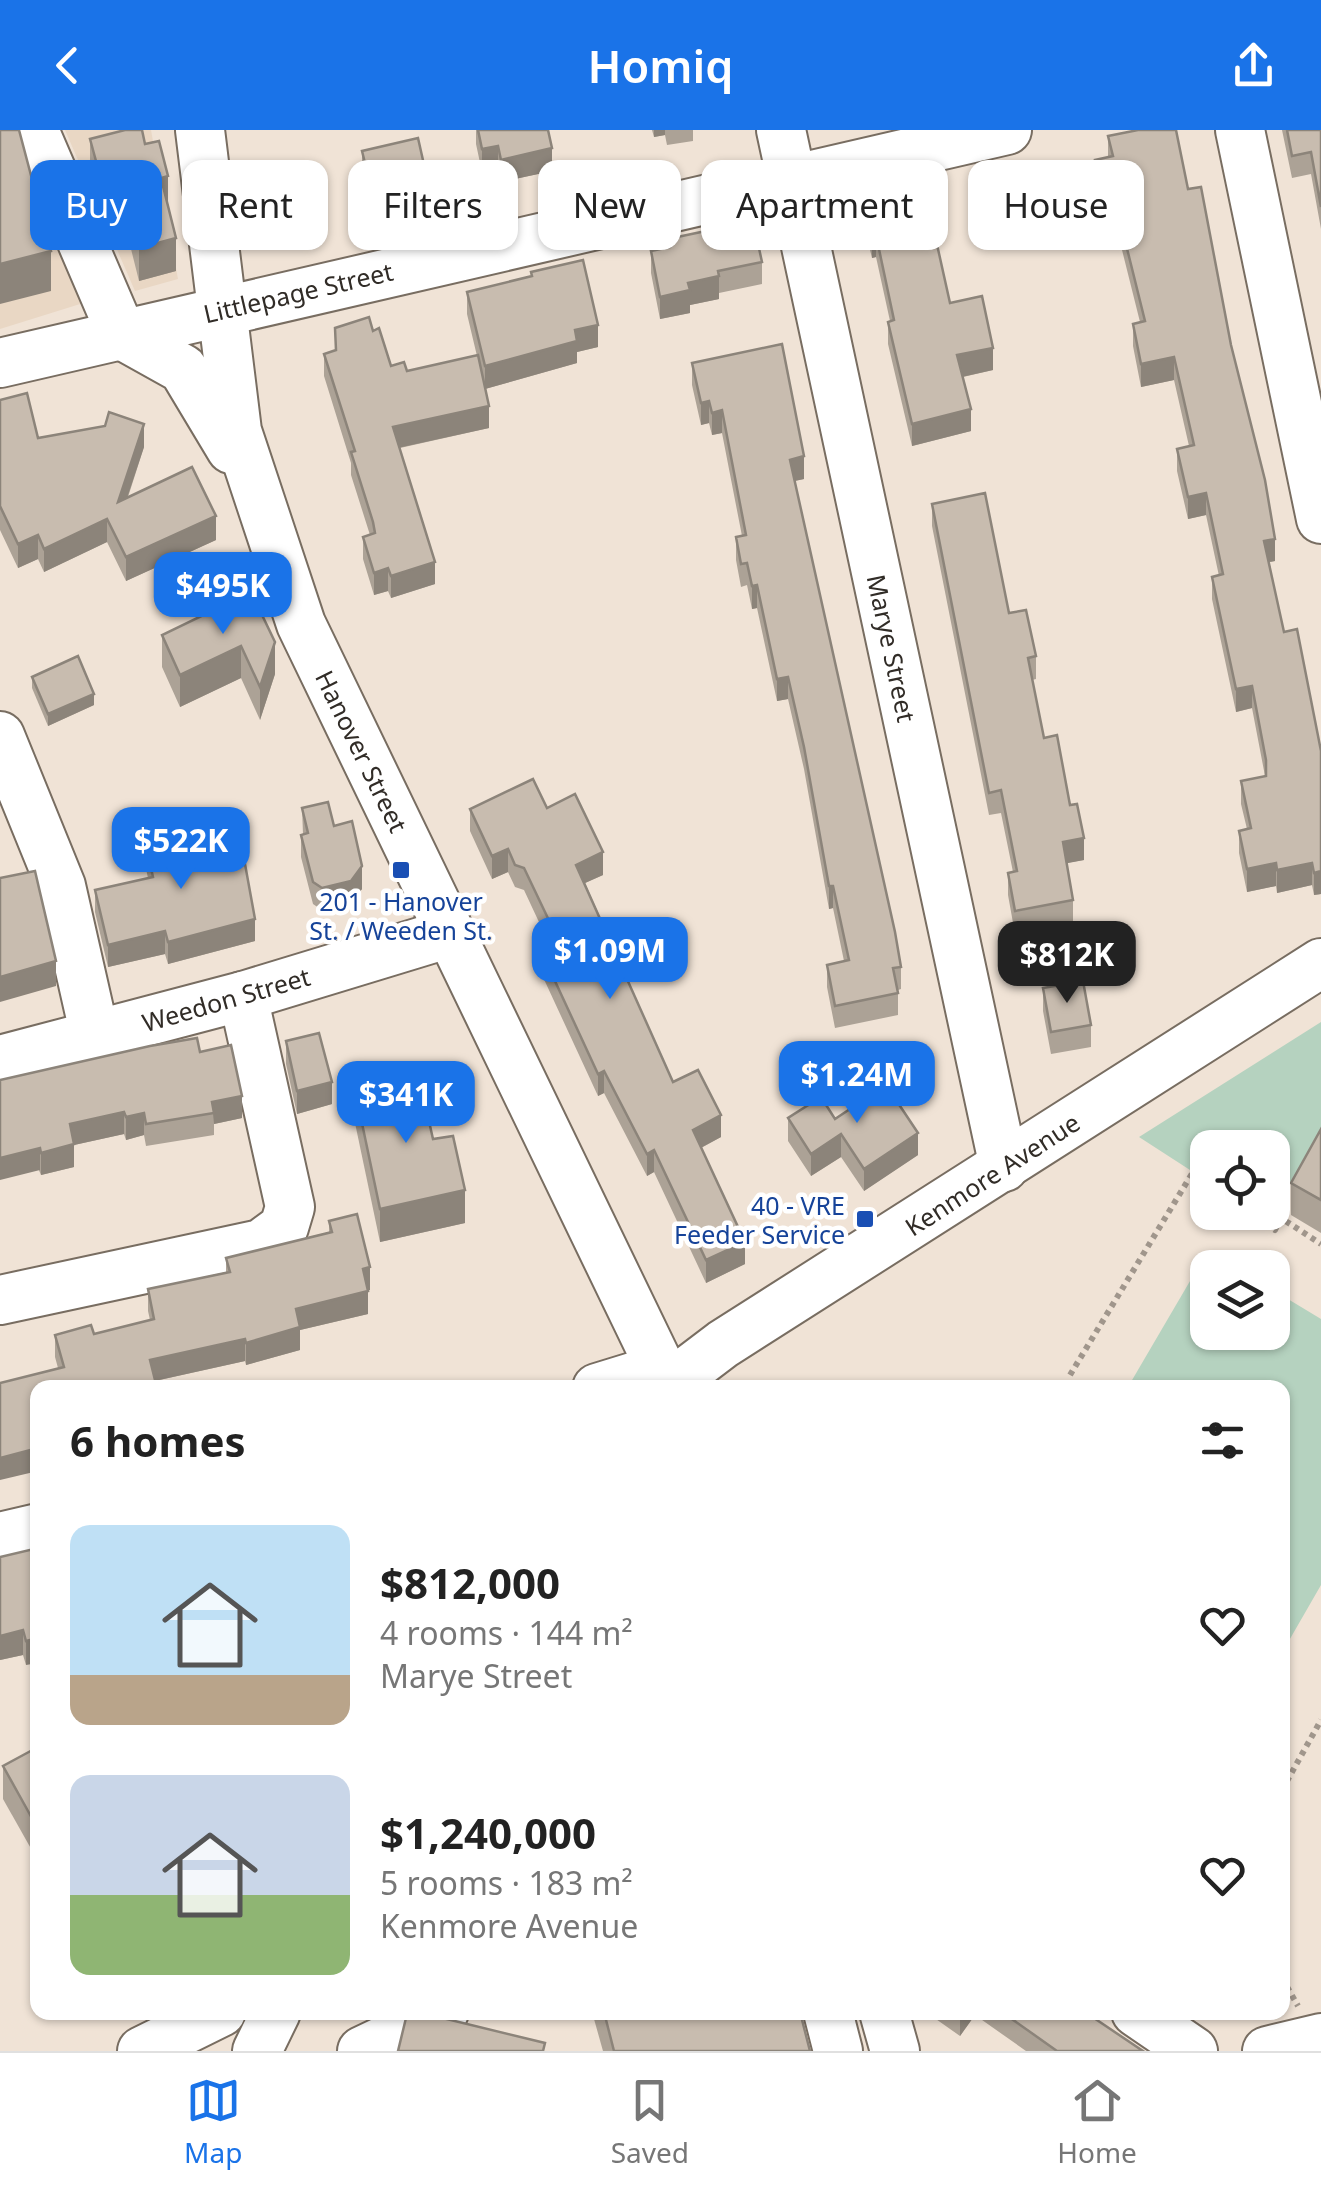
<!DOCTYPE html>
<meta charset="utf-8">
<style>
body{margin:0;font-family:"Noto Sans",sans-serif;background:#f2f2f2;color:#222;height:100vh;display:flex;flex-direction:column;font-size:38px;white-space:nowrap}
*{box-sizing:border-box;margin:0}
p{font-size:32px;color:#767676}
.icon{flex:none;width:55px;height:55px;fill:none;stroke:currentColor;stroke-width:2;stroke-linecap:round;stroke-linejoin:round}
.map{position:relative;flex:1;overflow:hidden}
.side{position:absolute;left:30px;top:1250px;width:1260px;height:640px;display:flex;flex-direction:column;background:#fff;border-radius:20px;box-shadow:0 2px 8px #0004}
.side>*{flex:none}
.guide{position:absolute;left:30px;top:30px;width:1262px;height:90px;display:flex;gap:20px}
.tools{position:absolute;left:1190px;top:1000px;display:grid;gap:20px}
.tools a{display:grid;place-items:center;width:100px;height:100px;border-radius:20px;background:#fff;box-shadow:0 2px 8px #0004;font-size:50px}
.price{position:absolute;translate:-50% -85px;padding:0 22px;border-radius:20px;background:#1a73e8;color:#fff;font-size:32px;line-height:65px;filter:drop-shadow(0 2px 5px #0008)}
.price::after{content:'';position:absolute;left:50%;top:60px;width:30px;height:22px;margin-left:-15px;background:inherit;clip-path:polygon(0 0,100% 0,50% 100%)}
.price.selected{background:#222;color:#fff}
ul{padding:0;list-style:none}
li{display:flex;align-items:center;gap:30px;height:250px;padding:0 40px}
li span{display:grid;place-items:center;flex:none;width:280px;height:200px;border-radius:20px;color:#555}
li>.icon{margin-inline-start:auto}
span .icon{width:120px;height:120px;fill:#fffc;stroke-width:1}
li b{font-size:42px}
h2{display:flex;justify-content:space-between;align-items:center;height:120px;padding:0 40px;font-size:42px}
.tag{padding:0 35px;border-radius:20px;background:#fff;box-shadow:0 2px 8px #0004;font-size:35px;line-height:90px}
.tag.selected{background:#1a73e8;color:#fff}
header{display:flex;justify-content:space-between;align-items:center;height:130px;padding:0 40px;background:#1a73e8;color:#fff;font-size:45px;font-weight:600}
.dock{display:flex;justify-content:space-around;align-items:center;height:140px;border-top:2px solid #e0e0e0;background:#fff;font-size:28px;color:#767676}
.dock a{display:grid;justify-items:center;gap:5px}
.dock .selected{color:#1a73e8}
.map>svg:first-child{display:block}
</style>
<header><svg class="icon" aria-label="back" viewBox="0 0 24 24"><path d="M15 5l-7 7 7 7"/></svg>Homiq<svg class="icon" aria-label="share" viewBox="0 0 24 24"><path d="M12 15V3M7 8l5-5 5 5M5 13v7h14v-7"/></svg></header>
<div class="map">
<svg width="1321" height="1921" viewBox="0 0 1321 1921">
<rect width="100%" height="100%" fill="#f0e3d6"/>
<g fill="#e9d7c4">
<polygon points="0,0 8,0 93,170 0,199"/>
<polygon points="65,0 151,0 178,149 135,161"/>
</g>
<g fill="#b5d2bf">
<polygon points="1321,892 1321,1004 1273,1079 1272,1018 1208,1018 1207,1051 1139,1007"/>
<polygon points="1207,1122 1234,1137 1208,1138 1208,1202 1272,1202 1273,1160 1321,1189 1321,1455 1283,1521 1282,1258 1128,1257"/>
</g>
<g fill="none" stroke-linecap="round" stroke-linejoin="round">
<defs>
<g id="minor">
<polyline points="34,0 122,205 183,239 231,319"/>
<polyline points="200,0 237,301 301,494 670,1258"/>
<polyline points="781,0 1004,1037"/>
<polyline points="1240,0 1321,389"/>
<polyline points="0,233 1007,0"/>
<polyline points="0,606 61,756 95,906"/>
<polyline points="0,930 243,866 450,803"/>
<polyline points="0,1170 261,1114 284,1097 290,1077 243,866"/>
<polyline points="597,1258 636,1246 669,1254"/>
<polyline points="665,1258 723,1214 1321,833"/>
<polyline points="0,1407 38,1398"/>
<polyline points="828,1882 838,1921"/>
<polyline points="884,1882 895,1921"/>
<polyline points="1136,1882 1193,1921"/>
<polyline points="142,1921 221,1882"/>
<polyline points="257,1921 276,1882"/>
<polyline points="362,1921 444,1882"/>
<polyline points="1267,1921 1321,1908"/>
</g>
</defs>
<use href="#minor" stroke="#786d61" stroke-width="52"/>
<g stroke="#a0968c" stroke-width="6" stroke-dasharray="5 5" stroke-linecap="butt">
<polyline points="1250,1082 1275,1100 1281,1088 1321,1114"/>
<polyline points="1070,1245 1193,1042 1208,1053"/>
<polyline points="1282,1660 1321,1590"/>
<polyline points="1282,1848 1298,1876"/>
</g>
<use href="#minor" stroke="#fff" stroke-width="48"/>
</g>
<g fill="#aca296">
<polygon points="476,0 548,0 552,41 501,52 498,38 482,42 476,14"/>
<polygon points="652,0 693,0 693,11 667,15 665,5 654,7"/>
<polygon points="1282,0 1321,0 1321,99 1311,44 1292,48"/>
<polygon points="1108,6 1188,59 1231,215 1275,431 1269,432 1284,502 1321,621 1321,764 1314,765 1312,755 1277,763 1276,756 1247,762 1239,723 1239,701 1247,699 1241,674 1241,651 1265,646 1252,578 1236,582 1212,469 1212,447 1219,446 1206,385 1188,389 1177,341 1177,319 1189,316 1174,250 1141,257 1133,216 1133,194 1140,192 1113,84 1102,86 1095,53 1095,30 1108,27"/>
<polygon points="90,9 145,14 168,75 176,141 139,151 124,91 114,93 108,72 99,74 90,42"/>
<polygon points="362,21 427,70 372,83 362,44"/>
<polygon points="862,64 939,113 937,114 950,173 993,240 963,247 971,301 912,316 888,214 888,192 890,191 876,127 872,128 862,87"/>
<polygon points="668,109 762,132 762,154 719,163 719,169 690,175 690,183 660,189 651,143 651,121 668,117"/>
<polygon points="531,142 598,217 577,222 577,233 485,259 489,298 400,318 435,454 391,468 388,461 374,465 363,429 363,407 370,405 351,345 351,333 324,246 324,224 335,220 335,198 391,236 407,241 477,226 467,184 467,162 531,146"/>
<polygon points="692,233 804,349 794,351 901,837 901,859 898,860 898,885 835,898 827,857 827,835 844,831 833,778 829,779 804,639 788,569 777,571 757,478 752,479 747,455 741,457 736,430 736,407 742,406 722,303 712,305 709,293 701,295 692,255"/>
<polygon points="0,270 38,308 144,317 128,367 216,410 126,451 107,412 44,442 38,429 18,438 0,400"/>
<polygon points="932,374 1009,483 1036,526 1036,549 1032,550 1044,608 1070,675 1084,730 1066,733 1073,770 1073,793 1015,804 1008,765 1008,743 1013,742 1001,683 989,685 932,396"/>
<polygon points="251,462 275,544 260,590 241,548 180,577 162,537 162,505"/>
<polygon points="32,547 94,575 48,596 32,558"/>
<polygon points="302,678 334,696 362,759 351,773 322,780 313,774 301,727 301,705 303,704"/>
<polygon points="547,678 603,745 585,753 673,952 721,1007 701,1018 745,1134 706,1153 654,1042 647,1046 604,963 598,966 536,832 536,810 545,805 524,760 515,757 508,742 492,749 470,701 470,679"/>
<polygon points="146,716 176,716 255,811 168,834 165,824 108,837 95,782 95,760 148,748 146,739"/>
<polygon points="1043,858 1091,895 1091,917 1051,924 1043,881"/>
<polygon points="286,911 332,974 297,984 286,934"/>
<polygon points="200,922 242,988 214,994 214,1005 146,1016 144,1005 126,1010 124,1004 74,1015 74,1037 41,1045 0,950"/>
<polygon points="355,960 433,1009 465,1093 380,1112 355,993"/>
<polygon points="788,988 835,989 918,1025 864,1061 841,1027 811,1046 788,1011"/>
<polygon points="1321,999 1321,1103 1291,1085 1291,1053"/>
<polygon points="329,1091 370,1160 368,1160 368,1184 300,1200 300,1220 246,1235 245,1231 155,1251 58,1238 55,1227 55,1205 94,1204 150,1190 148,1181 148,1159 226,1142 226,1128 329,1102"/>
<polygon points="38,1418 26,1535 23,1525 0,1530"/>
<polygon points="38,1617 38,1731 3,1669 3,1636"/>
<polygon points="592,1882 800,1882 810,1921 603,1921"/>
<polygon points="933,1882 1085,1882 1143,1921 1026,1921 975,1885 960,1906 933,1887"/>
</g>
<g fill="#8c847a">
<polygon points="654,0 665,0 665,5 654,7"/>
<polygon points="498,16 498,38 482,42 482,19"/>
<polygon points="552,18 552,41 501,52 501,30"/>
<polygon points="108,39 108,72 99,74 99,42"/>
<polygon points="168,46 168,79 161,48"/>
<polygon points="427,48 427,70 372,83 372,61"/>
<polygon points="124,58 124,91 114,93 114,61"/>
<polygon points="1113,62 1113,84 1102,86 1102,64"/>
<polygon points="939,91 939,113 932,115 932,92"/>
<polygon points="876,105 876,127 872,128 872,106"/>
<polygon points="176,108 176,141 139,151 139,118"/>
<polygon points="51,121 51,161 0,174 0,134"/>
<polygon points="719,146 719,169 690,175 690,183 660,189 660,167 688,153"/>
<polygon points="598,195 598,217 577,222 577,233 485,259 485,236 575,200"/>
<polygon points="993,218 993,240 957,248 957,225"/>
<polygon points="1174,227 1174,250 1141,257 1141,234"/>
<polygon points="709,271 709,293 701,295 701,273"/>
<polygon points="489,276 489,298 393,319 393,297"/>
<polygon points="971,279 971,301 912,316 912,294"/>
<polygon points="722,280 722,303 712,305 712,283"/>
<polygon points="144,294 144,317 118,395 118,372"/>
<polygon points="804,326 804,349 790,352 790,330"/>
<polygon points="1206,363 1206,385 1188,389 1188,367"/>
<polygon points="216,386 216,410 126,451 126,427"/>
<polygon points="107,389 107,412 44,442 44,419"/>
<polygon points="38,405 38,429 18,438 18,414"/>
<polygon points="1275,409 1275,431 1264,433 1264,411"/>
<polygon points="435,432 435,454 391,468 391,446"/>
<polygon points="388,438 388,461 374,465 374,443"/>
<polygon points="757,455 757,478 752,479 752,456"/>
<polygon points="275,512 275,544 260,590 260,557"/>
<polygon points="241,516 241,548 180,577 180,545"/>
<polygon points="788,547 788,569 777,571 777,549"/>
<polygon points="1252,556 1252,578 1236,582 1236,559"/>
<polygon points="94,564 94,575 48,596 48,584"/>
<polygon points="1084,708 1084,730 1063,734 1063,712"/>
<polygon points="508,719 508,742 492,749 492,726"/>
<polygon points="603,722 603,745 576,757 576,735"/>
<polygon points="1276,733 1276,756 1247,762 1247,739"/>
<polygon points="1312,733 1312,755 1277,763 1277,740"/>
<polygon points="362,736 362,759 351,773 322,780 322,758"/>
<polygon points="1321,741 1321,764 1314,765 1314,743"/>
<polygon points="829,756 833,756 833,778 829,779"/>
<polygon points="255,789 255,811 168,834 168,812"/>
<polygon points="165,801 165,824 108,837 108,815"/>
<polygon points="56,831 56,856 0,872 0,847"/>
<polygon points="604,941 604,963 598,966 598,944"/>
<polygon points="332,952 332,974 297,984 297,961"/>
<polygon points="242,966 242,988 214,994 212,972"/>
<polygon points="124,982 124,1004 74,1015 74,1037 41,1045 41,1023 70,994"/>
<polygon points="144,983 144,1005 126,1010 126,987"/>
<polygon points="721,985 721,1007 693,1022 693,1000"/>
<polygon points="918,1003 918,1025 864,1061 864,1039"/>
<polygon points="841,1004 841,1027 811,1046 811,1024"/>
<polygon points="40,1018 40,1040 0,1050 0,1028"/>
<polygon points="654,1020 654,1042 647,1046 647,1024"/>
<polygon points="465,1060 465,1093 380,1112 380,1079"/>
<polygon points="745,1112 745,1134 706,1153 706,1130"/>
<polygon points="370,1137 370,1160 363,1162 363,1139"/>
<polygon points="368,1161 368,1184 300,1200 300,1220 246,1235 246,1213 296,1179"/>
<polygon points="245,1209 245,1231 150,1252 150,1230"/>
<polygon points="38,1318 38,1341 0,1350 0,1328"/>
<polygon points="23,1500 23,1525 0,1530 0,1506"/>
<polygon points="38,1508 38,1533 26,1535 26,1511"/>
<polygon points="962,1882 975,1882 975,1885 960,1906 960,1885"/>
</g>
<g fill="#c8bcaf" stroke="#8c847a" stroke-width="2.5">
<polygon points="0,0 19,0 51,121 0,134"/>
<polygon points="125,0 142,0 145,14 159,11 168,46 161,48 176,108 139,118 124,58 114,61 108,39 99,42 90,9"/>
<polygon points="478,0 548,0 552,18 501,30 498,16 482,19"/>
<polygon points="1138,0 1176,0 1188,59 1201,57 1231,215 1265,350 1275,409 1264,411 1284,502 1297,499 1321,621 1321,741 1314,743 1312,733 1277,740 1276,733 1247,739 1239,701 1251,698 1241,651 1266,646 1266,630 1252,556 1236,559 1212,447 1223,444 1206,363 1188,367 1177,319 1194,315 1174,227 1141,234 1133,194 1145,191 1113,62 1102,64 1095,30 1113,26 1108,6"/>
<polygon points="1287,0 1321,0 1321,77 1311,22 1292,26"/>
<polygon points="418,8 427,48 372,61 362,21"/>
<polygon points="930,49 939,91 932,92 950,173 982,166 993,218 957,225 971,279 912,294 888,192 894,190 876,105 872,106 862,64"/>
<polygon points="753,91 762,132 718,141 719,146 688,153 690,160 660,167 651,121 670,117 668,109"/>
<polygon points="583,130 598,195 575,200 577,211 485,236 467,162 532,146 531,142"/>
<polygon points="369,187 373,201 379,198 391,236 404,232 407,241 478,225 489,276 393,297 435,432 391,446 388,438 374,443 363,407 375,403 373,392 351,322 355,321 324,224 336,220 335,198"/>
<polygon points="782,214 804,326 790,330 895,802 901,837 893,838 898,863 835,876 827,835 849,830 833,756 829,756 804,617 788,547 777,549 757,455 752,456 747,433 741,434 736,407 746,405 722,280 712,283 709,271 701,273 692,233"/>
<polygon points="27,263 38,308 105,296 109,282 144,294 118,372 192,337 216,386 126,427 107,389 44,419 38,405 18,414 0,376 0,270"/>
<polygon points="985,363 1009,483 1026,480 1036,526 1028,528 1044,608 1057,605 1070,675 1077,674 1084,708 1063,712 1073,770 1015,781 1008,743 1017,741 1001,660 989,663 932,374"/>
<polygon points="251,462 275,512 260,557 241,516 180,545 162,505"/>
<polygon points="78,526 94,564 48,584 32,547"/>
<polygon points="533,649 547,678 575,664 603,722 576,735 673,952 698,940 721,985 693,1000 745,1112 706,1130 654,1020 647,1024 604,941 598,944 536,810 554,801 524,738 515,735 508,719 492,726 470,679"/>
<polygon points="328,672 334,696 352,691 362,736 351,751 322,758 313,752 301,705 308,703 302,678"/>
<polygon points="239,701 255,789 168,812 165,801 108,815 95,760 153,747 146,716 174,710 176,716"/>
<polygon points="35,741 56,831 0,847 0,748"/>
<polygon points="1083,851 1091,895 1051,902 1043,858"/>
<polygon points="319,903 332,952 297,961 286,911"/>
<polygon points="197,908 200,922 231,915 242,966 212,972 214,983 146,994 144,983 126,987 124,982 70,994 74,1014 41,1023 40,1018 0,1028 0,950 150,916"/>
<polygon points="419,947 433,1009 453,1006 465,1060 380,1079 355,960"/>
<polygon points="886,955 918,1003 864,1039 841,1004 811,1024 788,988 821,967 835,989"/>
<polygon points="1321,999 1321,1070 1291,1053"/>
<polygon points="357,1084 370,1137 363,1139 368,1161 296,1179 300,1197 246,1213 245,1209 150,1230 157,1258 38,1258 38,1318 0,1328 0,1253 64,1237 55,1205 91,1195 94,1204 154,1189 148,1159 230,1142 226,1128 332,1102 329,1091"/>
<polygon points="38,1418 38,1508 26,1511 23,1500 0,1506 0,1427"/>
<polygon points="38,1617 38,1699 3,1636"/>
<polygon points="418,1882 545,1913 543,1921 398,1921 406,1888"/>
<polygon points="604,1882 800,1882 810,1921 614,1921"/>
<polygon points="1002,1882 1085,1882 1143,1921 1057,1921"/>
</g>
<g fill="#1a4fb4" stroke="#fff" stroke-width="4">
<rect x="391" y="730" width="20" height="20" rx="5"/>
<rect x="855" y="1079" width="20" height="20" rx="5"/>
</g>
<g text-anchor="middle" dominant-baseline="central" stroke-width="9" stroke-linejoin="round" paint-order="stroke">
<g font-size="25" fill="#312c27" stroke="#fff">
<text transform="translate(298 162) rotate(-13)">Littlepage Street</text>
<text transform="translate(892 518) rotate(78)">Marye Street</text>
<text transform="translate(362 621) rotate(64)">Hanover Street</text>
<text transform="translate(226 869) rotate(-16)">Weedon Street</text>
<text transform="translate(992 1044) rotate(-33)">Kenmore Avenue</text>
</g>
<g font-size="25" fill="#164399" stroke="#fff">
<text x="401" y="771">201 - Hanover<tspan x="401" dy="29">St. / Weeden St.</tspan></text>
<text x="845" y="1075" text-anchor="end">40 - VRE<tspan x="845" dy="29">Feeder Service</tspan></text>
</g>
</g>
</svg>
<div class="tools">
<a><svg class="icon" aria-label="locate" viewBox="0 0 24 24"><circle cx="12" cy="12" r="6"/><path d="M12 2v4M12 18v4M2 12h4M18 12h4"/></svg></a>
<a><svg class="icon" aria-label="layers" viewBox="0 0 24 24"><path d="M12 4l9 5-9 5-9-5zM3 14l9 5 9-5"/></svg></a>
</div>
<b class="price" style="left:223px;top:507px">$495K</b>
<b class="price" style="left:181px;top:762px">$522K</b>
<b class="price" style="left:610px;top:872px">$1.09M</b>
<b class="price selected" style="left:1067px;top:876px">$812K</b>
<b class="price" style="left:857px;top:996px">$1.24M</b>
<b class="price" style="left:406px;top:1016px">$341K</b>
<div class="guide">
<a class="tag selected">Buy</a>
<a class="tag">Rent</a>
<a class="tag">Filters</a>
<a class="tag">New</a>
<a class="tag">Apartment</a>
<a class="tag">House</a>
</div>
<section class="side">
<h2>6 homes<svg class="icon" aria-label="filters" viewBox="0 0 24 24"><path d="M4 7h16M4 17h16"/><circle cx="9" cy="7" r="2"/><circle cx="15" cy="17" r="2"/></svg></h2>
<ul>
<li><span style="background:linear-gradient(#bfe0f5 75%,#b9a48a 0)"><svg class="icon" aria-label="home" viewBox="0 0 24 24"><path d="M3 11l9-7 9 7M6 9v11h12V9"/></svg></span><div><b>$812,000</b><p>4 rooms · 144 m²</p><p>Marye Street</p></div><svg class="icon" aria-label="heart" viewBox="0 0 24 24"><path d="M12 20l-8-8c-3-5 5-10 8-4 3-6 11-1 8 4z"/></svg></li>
<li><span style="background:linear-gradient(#c9d6e8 60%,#8fb573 0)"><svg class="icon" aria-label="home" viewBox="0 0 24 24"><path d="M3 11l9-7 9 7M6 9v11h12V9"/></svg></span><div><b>$1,240,000</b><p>5 rooms · 183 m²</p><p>Kenmore Avenue</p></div><svg class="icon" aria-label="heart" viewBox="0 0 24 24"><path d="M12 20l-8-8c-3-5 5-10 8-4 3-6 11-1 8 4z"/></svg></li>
</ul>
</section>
</div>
<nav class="dock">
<a class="selected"><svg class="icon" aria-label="map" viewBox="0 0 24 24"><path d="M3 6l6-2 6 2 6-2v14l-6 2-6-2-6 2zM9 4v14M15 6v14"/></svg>Map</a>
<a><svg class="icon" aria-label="saved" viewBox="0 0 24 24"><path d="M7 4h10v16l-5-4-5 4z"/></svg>Saved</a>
<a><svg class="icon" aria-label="home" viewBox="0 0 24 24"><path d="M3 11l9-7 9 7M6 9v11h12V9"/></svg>Home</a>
</nav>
